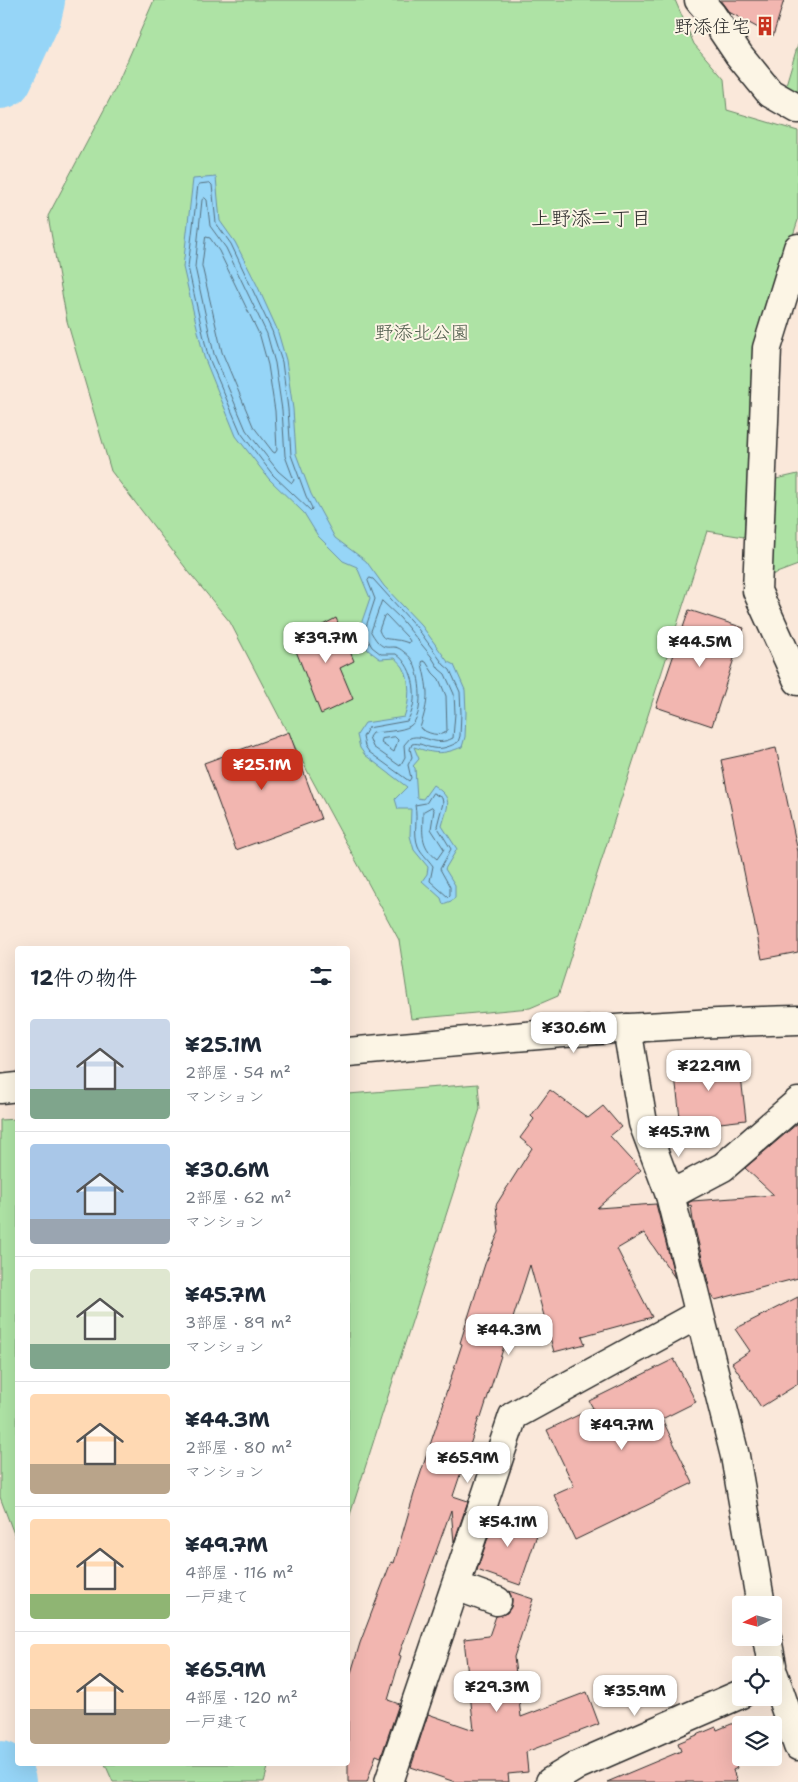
<!DOCTYPE html>
<html lang="ja">
<meta charset="utf-8">
<style>
body{margin:0;font-family:"Shantell Sans","Klee One",sans-serif;background:#f6f6f7;color:#1f2937;height:100vh;display:flex;flex-direction:column;font-size:19px;white-space:nowrap}
*{box-sizing:border-box;margin:0}
p{font-size:16px;color:#747a83}
.icon{flex:none;width:28px;height:28px;fill:none;stroke:currentColor;stroke-width:2;stroke-linecap:round;stroke-linejoin:round}
.map{position:relative;flex:1;overflow:hidden}
.drawer{position:absolute;left:15px;top:946px;width:335px;height:820px;display:flex;flex-direction:column;background:#fff;border-radius:5px;box-shadow:0 5px 20px #0002}
.drawer>*{flex:none}
.needle{width:32px;rotate:264deg}
.fabs{position:absolute;left:732px;top:1596px;display:grid;gap:10px}
.fabs a{display:grid;place-items:center;width:50px;height:50px;border-radius:5px;background:#fff;box-shadow:0 5px 20px #0002;font-size:25px}
.price{position:absolute;translate:-50% -42px;padding:0 11px;border-radius:10px;background:#fff;color:#222;font-size:16px;line-height:32px;filter:drop-shadow(0 1px 2px #0008)}
.price::after{content:'';position:absolute;left:50%;top:30px;width:15px;height:11px;margin-left:-8px;background:inherit;clip-path:polygon(0 0,100% 0,50% 100%)}
.price.current{background:#c8321e;color:#fff}
ul{padding:0;list-style:none}
li{display:flex;align-items:center;gap:15px;height:125px;padding:0 15px}
li+li{border-top:1px solid #e0e1e3}
li span{display:grid;place-items:center;flex:none;width:140px;height:100px;border-radius:5px;color:#555}
li>.icon{margin-inline-start:auto}
span .icon{width:60px;height:60px;fill:#fffc;stroke-width:1}
li b{font-size:21px}
h2{display:flex;justify-content:space-between;align-items:center;height:60px;padding:0 15px;font-size:21px}
.map>svg:first-child{display:block}
</style>
<div class="map">
<svg width="798" height="1782" viewBox="0 0 798 1782">
<rect width="100%" height="100%" fill="#fae8da"/>
<filter id="ink" filterUnits="userSpaceOnUse"><feTurbulence type="fractalNoise" baseFrequency=".02" numOctaves="2"/><feDisplacementMap in="SourceGraphic" scale="10" xChannelSelector="R" yChannelSelector="G"/><feConvolveMatrix kernelMatrix="1 2 1 2 8 2 1 2 1" color-interpolation-filters="sRGB"/></filter>
<g filter="url(#ink)">
<g fill="#aee3a5" stroke="#6c8768">
<polygon points="154,0 675,0 694,44 724,79 727,110 798,131 798,220 754,356 744,537 707,531 558,996 530,1008 411,1019 399,940 310,776 230,622 188,571 111,471 67,321 48,216 115,89"/>
<polygon points="798,44 798,95 785,88"/>
<polygon points="798,474 798,565 766,577 772,480"/>
<polygon points="478,1084 480,1109 348,1521 348,1094"/>
<polygon points="17,1119 18,1119 17,1542 0,1497 0,1120"/>
<polygon points="105,1764 269,1764 264,1782 113,1782"/>
</g>
<g fill="#96d5f7" stroke="#6b91a5">
<polygon points="12,0 37,0 0,73 0,19"/>
<path d="M216,177L220,221L235,242L257,285L277,329L286,360L293,409L296,454L311,494L335,538L366,561L384,586L422,626L448,662L454,665L465,690L466,713L465,737L462,747C442,755 435,754 414,747L419,759L413,766L415,768L417,798L423,799L433,785C454,799 448,804 442,826L457,849L445,869L455,885V898L451,901L443,904L441,898L422,881L427,874L428,867L414,850L410,836L411,809H398L395,799L407,787L365,755L360,748L357,735L365,723L404,717C410,702 411,681 403,667C401,664 397,661 395,658L380,659L368,650L358,633L370,598L357,567L343,561L318,536L304,513L269,479L236,436L204,357L183,267L193,179Z"/>
</g>
<g fill="none" stroke-linecap="round" stroke-linejoin="round">
<g stroke="#566f7d" stroke-width="1">
<polyline points="0,62 31,0"/>
<polygon points="210,183 212,185 216,223 231,244 272,331 282,362 288,409 291,455 306,496 312,508 311,511 273,475 241,433 208,356 188,267 198,185 200,184"/>
<polygon points="205,198 207,200 210,226 226,248 267,334 275,363 282,410 285,456 294,480 292,483 278,471 246,430 214,354 195,267 202,200"/>
<polygon points="206,237 210,238 219,251 260,336 268,365 275,411 277,450 275,453 273,452 253,426 222,352 202,266"/>
<path d="M370,578L373,579L418,629L444,665L450,670L460,692L461,713L460,736L458,742C451,746 442,750 433,748C425,747 420,742 412,744L410,749L412,757L408,765L411,778L409,781L369,752L365,746L363,737L368,728L407,721C420,702 415,667 396,654H381L372,647L364,633L375,599L368,581Z"/>
<path d="M382,601L400,618L431,656L439,669L445,674L454,694L455,713L453,738C434,748 425,733 410,738L404,745L405,757L400,766L373,747L369,737L372,733C381,732 403,731 410,726C425,716 421,674 412,660C410,657 407,654 404,652C390,639 386,659 371,632Z"/>
<path d="M386,615L408,638L410,641L409,643C405,642 401,640 396,640C386,638 383,641 379,630L384,616Z"/>
<path d="M423,661L426,662L433,673L439,679L446,696L447,731C440,738 427,733 420,728C429,699 429,694 422,664Z"/>
<polygon points="395,737 398,740 394,752 381,743 382,739"/>
<path d="M433,793L442,798L443,803L437,826L451,849L440,869L450,887V895L448,897L430,881L433,866C428,859 421,853 418,846C413,833 418,819 415,805L426,803Z"/>
<path d="M432,807L434,810L431,829L444,849L437,859C419,845 423,832 423,812Z"/>
</g>
<g stroke="#96d5f7" stroke-width="66">
<polyline points="0,76 29,13 32,0"/>
<polyline points="0,1774 3,1782"/>
</g>
</g>
<g fill="#f2b6b0" stroke="#2b2b2b">
<polygon points="720,0 784,0 773,36 729,12"/>
<polygon points="689,610 744,628 712,726 656,707"/>
<polygon points="336,618 354,661 340,668 353,699 321,714 292,641"/>
<polygon points="289,732 321,819 236,850 204,763"/>
<polygon points="776,748 798,852 798,952 762,959 721,760"/>
<polygon points="702,1057 704,1064 739,1060 746,1120 694,1126 681,1126 673,1060"/>
<polygon points="550,1090 588,1118 603,1106 621,1127 610,1136 641,1170 597,1208 656,1204 675,1278 644,1233 617,1249 652,1317 582,1336 585,1344 554,1352 530,1265 481,1418 479,1418 453,1496 468,1501 454,1542 451,1510 399,1655 401,1656 388,1700 399,1704 381,1757 376,1755 367,1782 348,1782 348,1683 360,1643 391,1562 394,1563 416,1487 444,1403 443,1402 462,1344 460,1343 485,1264 499,1232 496,1205 532,1148 520,1138 534,1119 531,1116"/>
<polygon points="798,1123 798,1278 715,1300 711,1294 693,1221 691,1205 689,1206 688,1203 692,1201 774,1195 745,1168"/>
<polygon points="798,1297 798,1384 761,1407 732,1363 750,1351 735,1329"/>
<polygon points="674,1359 696,1402 662,1419 693,1483 575,1540 554,1495 574,1486 547,1430 593,1408 589,1401"/>
<polygon points="497,1511 540,1526 520,1585 477,1570"/>
<polygon points="509,1591 533,1599 514,1657 521,1717 587,1692 599,1724 526,1752 528,1772 508,1774 509,1782 455,1782 411,1767 428,1714 474,1730 464,1639 489,1636 496,1616 507,1613 511,1607 512,1599"/>
<polygon points="741,1720 741,1753 733,1757 737,1768 733,1770 737,1782 607,1782 681,1751 678,1743 716,1727 717,1730"/>
</g>
<g fill="none" stroke-linecap="round" stroke-linejoin="round">
<defs>
<g id="street">
<polyline points="699,0 712,15 739,55 770,93 798,109"/>
<polyline points="798,248 767,348 757,591 798,681"/>
<polyline points="627,1028 643,1123 670,1195 723,1167 798,1102"/>
<polyline points="670,1195 735,1456 761,1605"/>
<polyline points="456,1586 497,1601"/>
<polyline points="767,1638 772,1665"/>
<polyline points="774,1675 798,1746"/>
<polyline points="389,1782 513,1416 699,1314"/>
<polyline points="550,1782 578,1765 741,1694"/>
</g>
<g id="secondary">
<path d="M348,1052C497,1038 648,1024 798,1020"/>
<polyline points="0,1089 18,1087"/>
</g>
</defs>
<use href="#street" stroke="#2b2b2b" stroke-width="31"/>
<use href="#secondary" stroke="#2b2b2b" stroke-width="31"/>
<use href="#street" stroke="#fcf5e5" stroke-width="28"/>
<use href="#secondary" stroke="#fcf5e5" stroke-width="28"/>
</g>
</g>
<defs>
<symbol id="building-bare" viewBox="-9 -9 18 18"><path d="M-4-6H4V6H1V3H-1V6H-4ZM-2.5-4.3h1.7v1.8h-1.7ZM.8-4.3h1.7v1.8H.8ZM-2.5-1h1.7V.8h-1.7ZM.8-1h1.7V.8H.8Z" fill="#c8321e" stroke="#fcf5e5" stroke-width="2.5" paint-order="stroke"/></symbol>
</defs>
<g fill-rule="evenodd">
<use href="#building-bare" x="751" y="12" width="28" height="28"/>
</g>
<g text-anchor="middle" dominant-baseline="central" stroke-width="4" stroke-linejoin="round" paint-order="stroke">
<g font-size="19" fill="#2b2b2b" stroke="#fcf5e5" text-anchor="end">
<text x="750" y="26">野添住宅</text>
</g>
<g font-size="19" fill="#4c594a" stroke="#fcf5e5">
<text x="422" y="332">野添北公園</text>
</g>
<g font-size="20" fill="#2b2b2b" stroke="#fcf5e5">
<text x="591" y="218">上野添二丁目</text>
</g>
</g>
</svg>
<div class="fabs">
<a><svg class="needle" viewBox="-14 -14 28 28"><path d="M0-13l5 13h-10z" fill="#e53935"/><path d="M0 13l5-13h-10z" fill="#747a83"/></svg></a>
<a><svg class="icon" aria-label="locate" viewBox="0 0 24 24"><circle cx="12" cy="12" r="6"/><path d="M12 2v4M12 18v4M2 12h4M18 12h4"/></svg></a>
<a><svg class="icon" aria-label="layers" viewBox="0 0 24 24"><path d="M12 4l9 5-9 5-9-5zM3 14l9 5 9-5"/></svg></a>
</div>
<b class="price" style="left:326px;top:664px">¥39.7M</b>
<b class="price" style="left:700px;top:668px">¥44.5M</b>
<b class="price current" style="left:262px;top:791px">¥25.1M</b>
<b class="price" style="left:574px;top:1054px">¥30.6M</b>
<b class="price" style="left:709px;top:1092px">¥22.9M</b>
<b class="price" style="left:679px;top:1158px">¥45.7M</b>
<b class="price" style="left:509px;top:1356px">¥44.3M</b>
<b class="price" style="left:622px;top:1451px">¥49.7M</b>
<b class="price" style="left:468px;top:1484px">¥65.9M</b>
<b class="price" style="left:508px;top:1548px">¥54.1M</b>
<b class="price" style="left:497px;top:1713px">¥29.3M</b>
<b class="price" style="left:635px;top:1717px">¥35.9M</b>
<section class="drawer">
<h2>12件の物件<svg class="icon" aria-label="filters" viewBox="0 0 24 24"><path d="M4 7h16M4 17h16"/><circle cx="9" cy="7" r="2"/><circle cx="15" cy="17" r="2"/></svg></h2>
<ul>
<li><span style="background:linear-gradient(#c9d6e8 70%,#7fa58c 0)"><svg class="icon" aria-label="home" viewBox="0 0 24 24"><path d="M3 11l9-7 9 7M6 9v11h12V9"/></svg></span><div><b>¥25.1M</b><p>2部屋 · 54 m²</p><p>マンション</p></div></li>
<li><span style="background:linear-gradient(#a9c7e8 75%,#9aa5b1 0)"><svg class="icon" aria-label="home" viewBox="0 0 24 24"><path d="M3 11l9-7 9 7M6 9v11h12V9"/></svg></span><div><b>¥30.6M</b><p>2部屋 · 62 m²</p><p>マンション</p></div></li>
<li><span style="background:linear-gradient(#dfe7d0 75%,#7fa58c 0)"><svg class="icon" aria-label="home" viewBox="0 0 24 24"><path d="M3 11l9-7 9 7M6 9v11h12V9"/></svg></span><div><b>¥45.7M</b><p>3部屋 · 89 m²</p><p>マンション</p></div></li>
<li><span style="background:linear-gradient(#ffd9b3 70%,#b9a48a 0)"><svg class="icon" aria-label="home" viewBox="0 0 24 24"><path d="M3 11l9-7 9 7M6 9v11h12V9"/></svg></span><div><b>¥44.3M</b><p>2部屋 · 80 m²</p><p>マンション</p></div></li>
<li><span style="background:linear-gradient(#ffd9b3 75%,#8fb573 0)"><svg class="icon" aria-label="home" viewBox="0 0 24 24"><path d="M3 11l9-7 9 7M6 9v11h12V9"/></svg></span><div><b>¥49.7M</b><p>4部屋 · 116 m²</p><p>一戸建て</p></div></li>
<li><span style="background:linear-gradient(#ffd9b3 65%,#b9a48a 0)"><svg class="icon" aria-label="home" viewBox="0 0 24 24"><path d="M3 11l9-7 9 7M6 9v11h12V9"/></svg></span><div><b>¥65.9M</b><p>4部屋 · 120 m²</p><p>一戸建て</p></div></li>
</ul>
</section>
</div>
